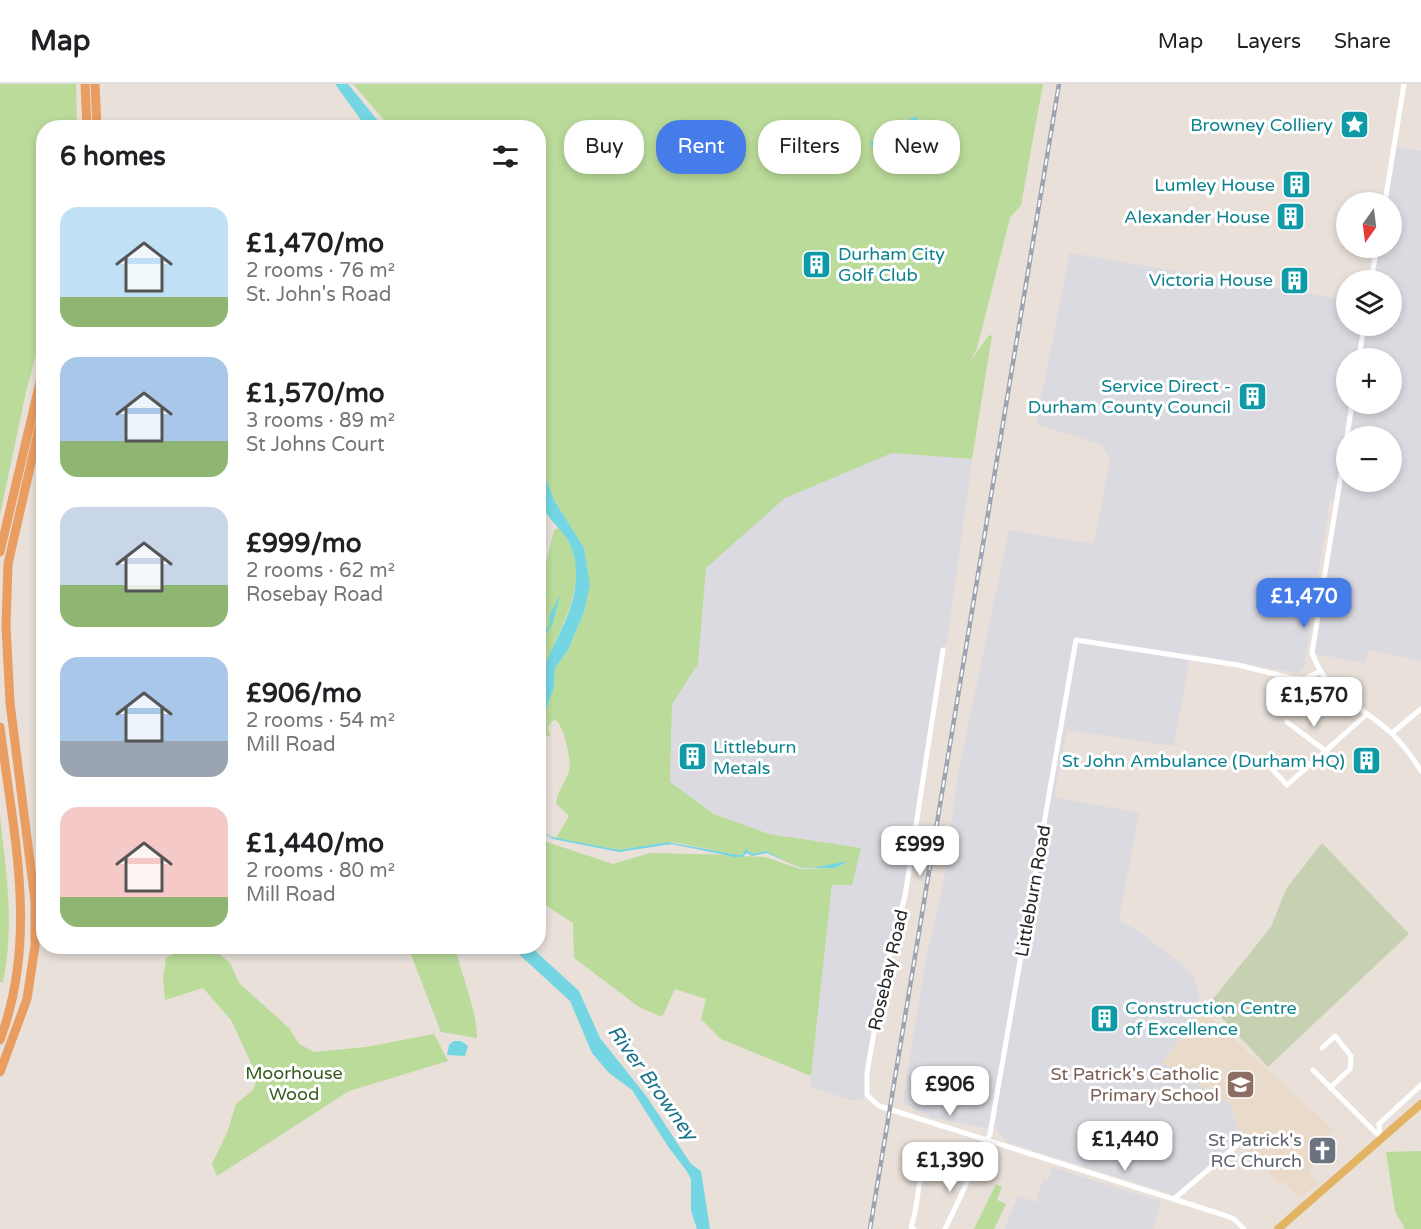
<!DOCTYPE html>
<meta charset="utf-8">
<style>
body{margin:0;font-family:"Varela Round",sans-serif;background:#f6f6f6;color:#202124;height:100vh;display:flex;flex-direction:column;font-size:22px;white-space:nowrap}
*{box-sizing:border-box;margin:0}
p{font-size:20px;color:#757577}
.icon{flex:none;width:33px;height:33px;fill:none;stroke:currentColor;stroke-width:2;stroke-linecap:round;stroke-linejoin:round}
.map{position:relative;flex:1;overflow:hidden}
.panel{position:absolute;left:36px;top:36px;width:510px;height:834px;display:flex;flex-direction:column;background:#fff;border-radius:24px;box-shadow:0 3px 9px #0003}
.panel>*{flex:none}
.banner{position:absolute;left:564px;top:36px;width:570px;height:54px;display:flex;gap:12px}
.needle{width:39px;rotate:194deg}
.tools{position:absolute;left:1336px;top:108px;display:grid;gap:12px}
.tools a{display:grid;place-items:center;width:66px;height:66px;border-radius:50%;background:#fff;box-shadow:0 3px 9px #0003;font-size:30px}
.price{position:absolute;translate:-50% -51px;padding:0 14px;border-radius:12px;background:#fff;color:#222;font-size:20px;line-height:39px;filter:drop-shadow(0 2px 3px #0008)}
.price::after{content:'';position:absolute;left:50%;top:36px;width:18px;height:14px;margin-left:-9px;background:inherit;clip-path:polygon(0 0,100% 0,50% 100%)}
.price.on{background:#467ce9;color:#fff}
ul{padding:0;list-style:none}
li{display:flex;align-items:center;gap:18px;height:150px;padding:0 24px}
li span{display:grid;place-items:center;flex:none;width:168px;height:120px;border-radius:18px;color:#555}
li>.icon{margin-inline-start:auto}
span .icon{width:72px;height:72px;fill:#fffc;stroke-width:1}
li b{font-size:26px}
h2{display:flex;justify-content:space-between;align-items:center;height:72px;padding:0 24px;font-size:26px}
.tag{padding:0 21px;border-radius:24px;background:#fff;box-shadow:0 3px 9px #0003;font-size:21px;line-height:54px}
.tag.on{background:#467ce9;color:#fff}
header{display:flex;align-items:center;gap:36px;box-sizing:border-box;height:84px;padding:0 30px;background:#fff;border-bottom:2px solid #e0e0e0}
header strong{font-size:28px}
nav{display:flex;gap:33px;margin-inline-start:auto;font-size:21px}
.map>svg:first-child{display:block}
</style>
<header>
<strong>Map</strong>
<nav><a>Map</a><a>Layers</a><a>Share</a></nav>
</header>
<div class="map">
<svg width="1421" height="1145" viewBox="0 0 1421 1145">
<rect width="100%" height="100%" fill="#e8e0d9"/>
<g fill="#dbdae1" fill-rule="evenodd">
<path d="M1393,63L1421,67V577L1368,566L1364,579L1312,569L1337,416L1330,415L1304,585L1296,589L1190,570L1174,662L1067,646L1054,713L1139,729L1119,836L1141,849L1180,879L1194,893L1199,912L1198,928L1163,979L1232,1021L1240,1056L1174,1111L1006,1058L997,1046L934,1034L903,1019L925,879L943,801L958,690L1009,446L1094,460L1110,377L1103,361L1036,340L1070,169L1347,216V242H1392V196H1371L1377,164H1392V118H1385ZM1347,274H1392V320H1347ZM1347,352H1392V398H1347Z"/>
<polygon points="892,369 972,375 947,558 943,566 912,774 873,950 867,1011 861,1016 849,1016 810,1002 832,801 860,764 769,750 714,730 670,698 672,619 698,580 706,484 785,413"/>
<polygon points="1052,1083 1161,1118 1153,1145 1004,1145 1018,1112 1036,1118 1043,1096 1048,1097"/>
</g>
<polygon fill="#e9daca" points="1203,927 1333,1046 1307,1069 1314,1079 1308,1087 1318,1099 1299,1115 1283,1097 1279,1100 1240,1056 1232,1021 1162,979"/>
<g fill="#badb9a" fill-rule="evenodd">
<polygon points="0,0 76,0 77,43 44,44 43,244 26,308 0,431"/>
<path d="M353,0H1043L1021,121L1010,134L977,264L970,278L989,251L992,252L972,375L892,369L785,414L706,484L698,580L672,620L670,698L714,730L769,750L861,764L852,801H832L811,992L721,955L701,935L706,915L675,905L662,933L639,923L574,874L573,839L539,817L538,759L541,756L613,780L650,769L736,771L679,759L668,758L619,766L556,754L569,732L556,719C558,706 566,698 569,687C572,675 564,644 556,636L552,637L548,643L550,652L539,653V645L554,603L555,584L568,566L584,528L590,501L584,464L554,416L539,376L538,44L390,43ZM747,766L753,770L765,767C777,771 787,780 800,783C816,786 833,778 847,779L835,784L800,785L765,773L741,772Z"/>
<path d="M558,444C599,486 561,541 544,585C541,593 541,603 539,612V507L554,446Z"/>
<path d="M0,732C6,788 15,842 3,898H0Z"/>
<polygon points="188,862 210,863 230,879 239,899 289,944 299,960 314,968 366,963 434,950 448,977 349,1007 217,1092 212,1080 227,1049 236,1020 252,1007 258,994 231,936 203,904 165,916 163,895 166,874"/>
<path d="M408,863H455C462,894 476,922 477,954L441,948Z"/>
<polygon points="1421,1067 1421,1145 1405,1145 1395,1127 1386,1068"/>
<polygon points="996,1100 1002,1103 997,1116 1006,1120 994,1145 974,1145"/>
</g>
<polygon fill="#c6d1b2" points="1322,759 1409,850 1268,983 1209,920 1271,843 1286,805"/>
<g fill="#74d6e3">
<polygon points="335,0 348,0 383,43 366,43"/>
<path d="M914,33H917C918,48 921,66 928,81L926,85L915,47L910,43L878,62H871V58Z"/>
<path d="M539,376L554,416L584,464L590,501L584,528L568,566L555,584L554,603L539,645C538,626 538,599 545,581C558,550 576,525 576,490C576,446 549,446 539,413C535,403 538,387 539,376Z"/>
<polygon points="560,511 553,539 543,555 542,549 549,543 550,530"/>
<path d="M539,746L552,753L619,766L668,758L738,771H742L746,765L753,770L765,767C777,771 788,780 800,783C817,786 833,778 848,778L835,784H801L767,769L752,772L747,769L742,773H735L672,760L619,768L553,755Z"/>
<polygon points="511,863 531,863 579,907 600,954 647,1013 691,1080 701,1087 710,1145 697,1145 691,1127 691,1095 686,1086 669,1064 632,1006 609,989 592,969 570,917"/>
<polygon points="454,957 461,957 468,962 465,972 447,971 449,961"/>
</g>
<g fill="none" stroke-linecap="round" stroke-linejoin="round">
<g stroke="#fff" stroke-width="5">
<polyline points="1385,118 1404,0"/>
<polyline points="1371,196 1377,164"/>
<polyline points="1359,274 1364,242"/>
<polyline points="1347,352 1352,320"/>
<path d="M1347,354L1312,569C1330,616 1360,619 1392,650C1404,661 1413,674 1421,687"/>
<polyline points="943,566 905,812 883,896 867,989 867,1011 879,1022 1224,1131 1234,1135 1244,1145"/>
<polyline points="1287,638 1327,668"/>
<polyline points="1392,649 1421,625"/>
<polyline points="1272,685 1287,701 1366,631"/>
<polyline points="1322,964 1335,952 1351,972 1350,985 1330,1004"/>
<polyline points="1313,986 1380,1053"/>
<polyline points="1380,1053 1379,1040 1421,1001"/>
<polyline points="911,1070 936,1079"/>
<polyline points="1174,1115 1237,1061"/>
<path d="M914,1145L911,1143C919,1121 917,1099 924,1077"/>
<polyline points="945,1145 990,1050 1076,556 1238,581 1291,594 1304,595 1319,588"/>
</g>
<polyline stroke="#e3b364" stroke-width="8" points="1278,1145 1421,1020"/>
<g stroke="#e99d61" stroke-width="9">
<polyline points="85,0 87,44"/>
<polyline points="95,0 97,44"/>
<polyline points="0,468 44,281"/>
<path d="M0,643C13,749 39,852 0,956"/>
<polyline points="0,988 27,915 35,862 35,817 10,619 6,542 8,480 44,322"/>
</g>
<defs>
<polyline id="rail" points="870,1145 1059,0"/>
</defs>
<use href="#rail" stroke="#9da3b0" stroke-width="4.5"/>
<use href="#rail" stroke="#fff" stroke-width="2" stroke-dasharray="7" stroke-linecap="butt"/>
</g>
<defs>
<symbol id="sight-square" viewBox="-11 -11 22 22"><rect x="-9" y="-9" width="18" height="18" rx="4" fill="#0f9aa8" stroke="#fff"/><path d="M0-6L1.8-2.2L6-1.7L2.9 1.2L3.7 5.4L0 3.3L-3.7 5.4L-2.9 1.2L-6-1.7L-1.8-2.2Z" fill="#fff"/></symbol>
<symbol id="building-square" viewBox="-11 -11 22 22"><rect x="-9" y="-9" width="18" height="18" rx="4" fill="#0f9aa8" stroke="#fff"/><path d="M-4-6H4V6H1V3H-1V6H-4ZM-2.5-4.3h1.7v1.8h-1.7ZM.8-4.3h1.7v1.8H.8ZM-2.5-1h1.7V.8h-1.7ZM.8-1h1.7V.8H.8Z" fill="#fff"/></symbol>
<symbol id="school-square" viewBox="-11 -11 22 22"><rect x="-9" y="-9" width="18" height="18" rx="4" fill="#8d6e63" stroke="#fff"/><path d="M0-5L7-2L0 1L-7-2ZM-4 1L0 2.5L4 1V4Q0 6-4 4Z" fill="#fff"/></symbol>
<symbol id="church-square" viewBox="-11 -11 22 22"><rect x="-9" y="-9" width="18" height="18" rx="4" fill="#6b7280" stroke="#fff"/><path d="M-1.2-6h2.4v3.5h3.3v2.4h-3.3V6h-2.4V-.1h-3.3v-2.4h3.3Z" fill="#fff"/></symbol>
</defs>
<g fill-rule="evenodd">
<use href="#sight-square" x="1338" y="24" width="33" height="33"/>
<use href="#building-square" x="1280" y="84" width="33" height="33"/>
<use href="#building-square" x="1274" y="116" width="33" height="33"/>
<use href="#building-square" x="800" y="164" width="33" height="33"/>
<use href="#building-square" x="1278" y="180" width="33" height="33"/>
<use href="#building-square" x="1236" y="296" width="33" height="33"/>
<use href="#building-square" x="676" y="656" width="33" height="33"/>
<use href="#building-square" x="1350" y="660" width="33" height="33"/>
<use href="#building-square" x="1088" y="918" width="33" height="33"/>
<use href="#school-square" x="1224" y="984" width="33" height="33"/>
<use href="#church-square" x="1306" y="1050" width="33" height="33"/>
</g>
<g text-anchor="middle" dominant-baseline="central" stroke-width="6" stroke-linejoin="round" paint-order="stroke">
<g font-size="18" fill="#0d838f" stroke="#fff" text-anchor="end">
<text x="1333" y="41">Browney Colliery</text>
<text x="1275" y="101">Lumley House</text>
<text x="1270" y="133">Alexander House</text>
<text x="838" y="170" text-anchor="start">Durham City<tspan x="838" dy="21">Golf Club</tspan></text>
<text x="1273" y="196">Victoria House</text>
<text x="1231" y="302">Service Direct -<tspan x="1231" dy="21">Durham County Council</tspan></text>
<text x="713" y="663" text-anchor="start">Littleburn<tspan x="713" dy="21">Metals</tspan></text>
<text x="1345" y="677">St John Ambulance (Durham HQ)</text>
<text x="1125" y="924" text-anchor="start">Construction Centre<tspan x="1125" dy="21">of Excellence</tspan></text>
</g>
<g font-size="18" fill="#272727" stroke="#fff">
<text transform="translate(1033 807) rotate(-80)">Littleburn Road</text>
<text transform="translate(888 886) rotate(-77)">Rosebay Road</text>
</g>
<g font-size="18" fill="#355c1f" stroke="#fff">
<text x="294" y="989">Moorhouse<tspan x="294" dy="21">Wood</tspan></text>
</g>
<g font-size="18" fill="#785e54" stroke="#fff" text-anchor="end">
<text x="1219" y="990">St Patrick's Catholic<tspan x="1219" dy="21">Primary School</tspan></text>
</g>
<g font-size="18" fill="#5b616d" stroke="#fff" text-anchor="end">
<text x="1302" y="1056">St Patrick's<tspan x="1302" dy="21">RC Church</tspan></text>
</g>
<g font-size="20" font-style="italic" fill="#18738a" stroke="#fff">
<text transform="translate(652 999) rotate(54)">River Browney</text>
</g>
</g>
</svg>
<div class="tools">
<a><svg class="needle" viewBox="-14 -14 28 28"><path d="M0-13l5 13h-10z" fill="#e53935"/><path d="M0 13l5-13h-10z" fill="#757577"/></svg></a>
<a><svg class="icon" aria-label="layers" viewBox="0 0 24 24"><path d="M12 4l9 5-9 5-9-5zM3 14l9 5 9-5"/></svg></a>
<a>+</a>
<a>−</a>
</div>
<b class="price on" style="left:1304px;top:545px">£1,470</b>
<b class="price" style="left:1314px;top:644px">£1,570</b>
<b class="price" style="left:920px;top:793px">£999</b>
<b class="price" style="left:950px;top:1033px">£906</b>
<b class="price" style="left:1125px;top:1088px">£1,440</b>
<b class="price" style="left:950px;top:1109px">£1,390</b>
<div class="banner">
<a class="tag">Buy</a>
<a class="tag on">Rent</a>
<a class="tag">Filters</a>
<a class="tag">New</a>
</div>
<section class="panel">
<h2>6 homes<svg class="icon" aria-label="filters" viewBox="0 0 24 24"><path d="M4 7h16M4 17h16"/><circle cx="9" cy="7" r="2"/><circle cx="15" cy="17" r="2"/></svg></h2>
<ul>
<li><span style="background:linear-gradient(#bfe0f5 75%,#8fb573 0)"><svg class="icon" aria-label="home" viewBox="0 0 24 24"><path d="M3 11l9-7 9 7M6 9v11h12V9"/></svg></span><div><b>£1,470/mo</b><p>2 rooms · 76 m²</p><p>St. John's Road</p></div></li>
<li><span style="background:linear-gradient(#a9c7e8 70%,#8fb573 0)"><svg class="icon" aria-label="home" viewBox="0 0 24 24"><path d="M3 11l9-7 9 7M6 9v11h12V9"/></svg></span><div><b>£1,570/mo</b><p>3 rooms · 89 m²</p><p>St Johns Court</p></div></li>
<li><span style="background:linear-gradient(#c9d6e8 65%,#8fb573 0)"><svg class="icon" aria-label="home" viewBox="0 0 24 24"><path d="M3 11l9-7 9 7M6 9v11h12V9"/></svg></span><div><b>£999/mo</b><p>2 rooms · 62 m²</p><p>Rosebay Road</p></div></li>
<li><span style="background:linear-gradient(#a9c7e8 70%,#9aa5b1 0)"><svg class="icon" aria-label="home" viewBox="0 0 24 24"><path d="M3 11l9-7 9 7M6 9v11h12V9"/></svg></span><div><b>£906/mo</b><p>2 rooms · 54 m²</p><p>Mill Road</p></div></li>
<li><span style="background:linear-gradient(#f6c9c9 75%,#8fb573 0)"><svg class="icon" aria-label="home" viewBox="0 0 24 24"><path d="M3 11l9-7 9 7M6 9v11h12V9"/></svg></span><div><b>£1,440/mo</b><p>2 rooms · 80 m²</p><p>Mill Road</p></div></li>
</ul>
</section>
</div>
